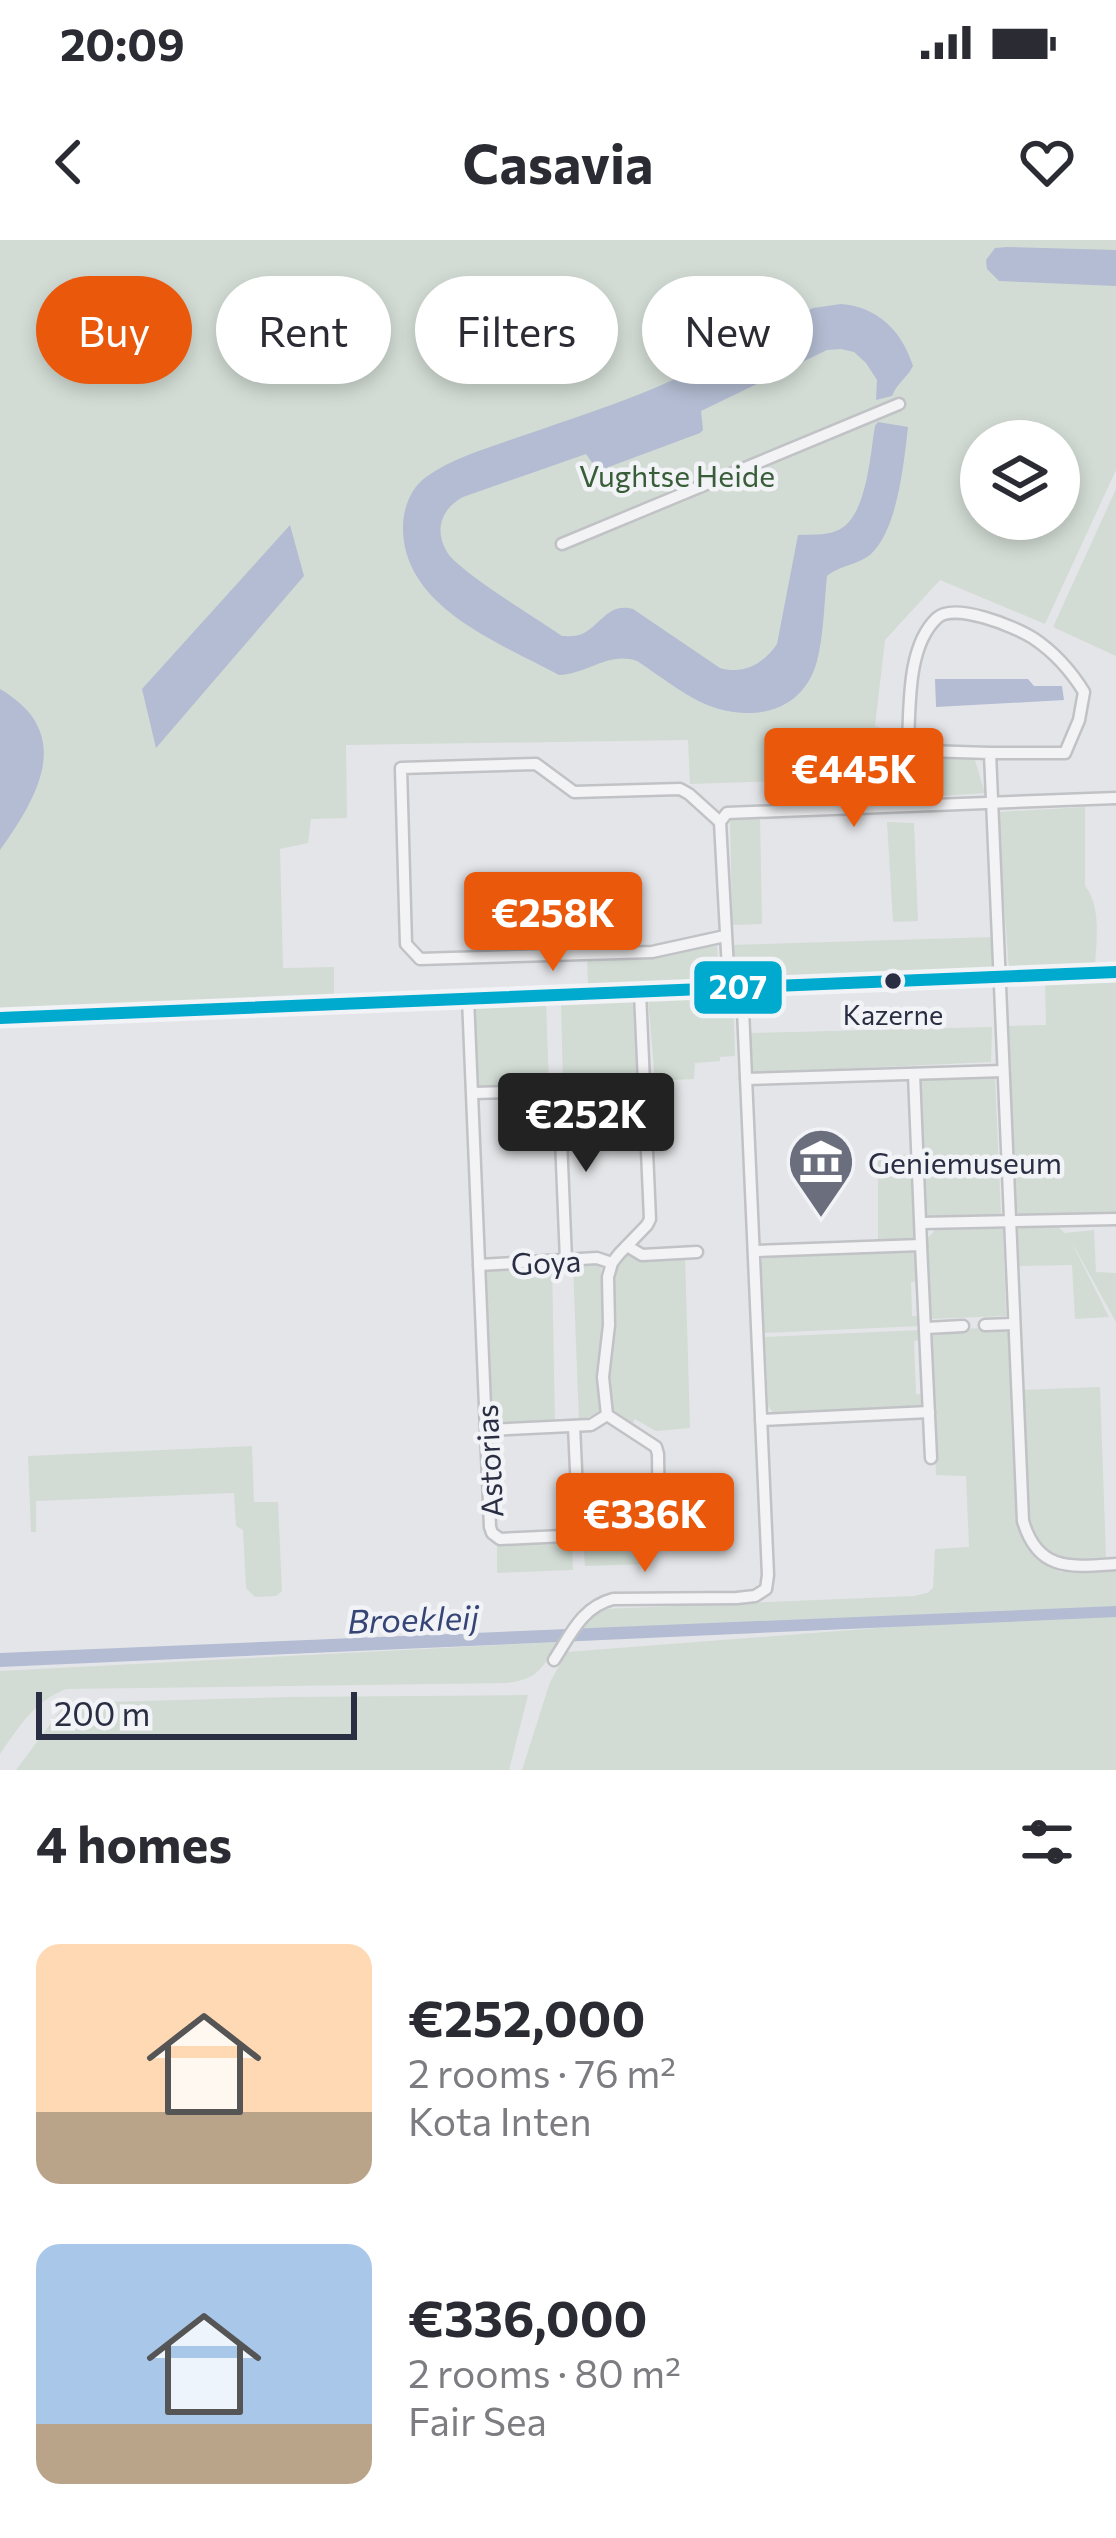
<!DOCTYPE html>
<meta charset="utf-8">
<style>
body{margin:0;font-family:Commissioner,sans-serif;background:#f2f2f3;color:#2b2b33;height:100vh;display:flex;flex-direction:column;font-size:45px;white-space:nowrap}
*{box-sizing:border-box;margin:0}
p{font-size:39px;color:#7c7c81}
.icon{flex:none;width:66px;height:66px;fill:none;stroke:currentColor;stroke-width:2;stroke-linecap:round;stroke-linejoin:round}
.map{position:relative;height:1530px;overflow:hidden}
.drawer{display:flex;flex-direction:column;background:#fff;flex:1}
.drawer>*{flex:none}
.top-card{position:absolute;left:36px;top:36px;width:1044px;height:108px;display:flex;gap:24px}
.controls{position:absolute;left:960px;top:180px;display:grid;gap:24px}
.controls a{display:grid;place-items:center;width:120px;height:120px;border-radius:50%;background:#fff;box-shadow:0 6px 18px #0003;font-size:60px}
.scale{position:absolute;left:36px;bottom:30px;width:321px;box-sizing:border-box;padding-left:12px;border:6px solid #2a2e42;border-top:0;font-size:33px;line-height:42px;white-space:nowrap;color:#2a2e42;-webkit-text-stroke:9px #f2f3f7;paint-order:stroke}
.price{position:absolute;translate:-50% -102px;padding:0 27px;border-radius:12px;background:#ea580c;color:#fff;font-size:39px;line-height:78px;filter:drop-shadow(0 3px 6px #0008)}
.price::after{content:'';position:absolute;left:50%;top:72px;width:36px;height:27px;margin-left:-18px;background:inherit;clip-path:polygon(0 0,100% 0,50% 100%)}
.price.current{background:#222;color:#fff}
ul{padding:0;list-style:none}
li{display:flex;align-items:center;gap:36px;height:300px;padding:0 36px}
li span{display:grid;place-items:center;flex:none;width:336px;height:240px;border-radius:24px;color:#555}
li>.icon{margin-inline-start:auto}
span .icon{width:144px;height:144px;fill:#fffc;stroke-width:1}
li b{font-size:51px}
h2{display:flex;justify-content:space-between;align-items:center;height:144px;padding:0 36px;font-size:51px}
.tag{padding:0 42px;border-radius:54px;background:#fff;box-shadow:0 6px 18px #0003;font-size:42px;line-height:108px}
.tag.current{background:#ea580c;color:#fff}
.status{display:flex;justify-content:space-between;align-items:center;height:84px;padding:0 60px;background:#fff;direction:ltr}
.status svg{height:33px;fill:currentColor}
header{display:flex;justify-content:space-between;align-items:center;height:156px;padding:0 36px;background:#fff;font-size:54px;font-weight:700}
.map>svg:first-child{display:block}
</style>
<div class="status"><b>20:09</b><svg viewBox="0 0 49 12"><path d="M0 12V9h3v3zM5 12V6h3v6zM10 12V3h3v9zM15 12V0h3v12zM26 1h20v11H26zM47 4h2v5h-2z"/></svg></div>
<header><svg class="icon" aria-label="back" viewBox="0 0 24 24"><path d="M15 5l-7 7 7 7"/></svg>Casavia<svg class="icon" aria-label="heart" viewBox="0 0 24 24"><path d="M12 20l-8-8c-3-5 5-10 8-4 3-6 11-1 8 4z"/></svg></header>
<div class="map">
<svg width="1116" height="1530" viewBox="0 0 1116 1530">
<rect width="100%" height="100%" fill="#e4e5e8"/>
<g fill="#d2dcd4" fill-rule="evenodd">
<path d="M0,0H1116V230L1045,384L940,340L885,400L875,486L974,517L985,553L813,565V540L690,544L688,500L346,505L347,578L311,579L308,603L280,609L283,728L334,727V756L0,771ZM981,201H1059V279H981Z"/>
<polygon points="1116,249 1116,416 1053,387"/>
<path d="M1085,567V646C1102,667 1096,702 1095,728L1009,730L997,572Z"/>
<polygon points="760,577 762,684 732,685 730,578"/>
<polygon points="887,582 914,583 918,681 893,682"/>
<polygon points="993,697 995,727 733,739 733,705"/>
<polygon points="717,706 719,740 588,746 587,715"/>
<polygon points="1116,741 1116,977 1014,980 1005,786 1046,785 1045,742"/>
<polygon points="733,754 735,816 720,817 720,821 695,823 694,839 655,841 648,758"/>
<polygon points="635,758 637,842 563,845 561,761"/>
<polygon points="546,762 549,846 477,846 474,765"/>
<polygon points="992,787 991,822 753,833 751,793"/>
<polygon points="991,835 995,837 1001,975 924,978 918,838"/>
<polygon points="911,914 915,1000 878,1001 878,917"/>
<polygon points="1057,986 1065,993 1094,990 1096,1032 1116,1033 1116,1082 1070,999 1109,1077 1075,1079 1072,1025 1018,1026 1016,1022 1017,990 1021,987"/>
<polygon points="937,988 1003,989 1006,1076 930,1079 926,1000"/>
<polygon points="909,1008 918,1016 919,1041 911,1042 912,1076 921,1076 921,1086 764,1093 761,1022 764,1015"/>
<polygon points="626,1013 636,1018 685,1015 690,1188 656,1191 635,1179 631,1186 614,1173 607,1156 612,1042 613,1032 622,1015"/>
<polygon points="601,1023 604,1085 599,1135 602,1170 579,1182 573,1024"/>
<polygon points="552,1025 555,1183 492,1183 484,1032 486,1029"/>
<polygon points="1009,1087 1011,1183 1019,1280 1042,1320 1060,1332 1116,1330 1116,1530 522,1530 550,1442 567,1412 1034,1376 575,1394 592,1373 603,1369 914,1356 927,1353 933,1348 935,1309 969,1307 966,1236 936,1235 930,1097 936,1090"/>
<polygon points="921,1090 922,1099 914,1101 916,1154 924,1155 924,1165 919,1169 775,1175 768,1166 765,1097"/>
<path d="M1100,1147L1106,1317C1062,1319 1042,1326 1026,1278L1020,1150Z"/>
<polygon points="252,1206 254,1262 278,1262 282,1351 276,1356 255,1357 246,1348 243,1290 236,1286 234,1253 36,1261 36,1292 31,1292 28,1216"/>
<polygon points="646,1297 647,1324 585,1326 583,1298"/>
<polygon points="572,1300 573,1330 497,1333 497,1304"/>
<path d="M558,1402C542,1428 539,1439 507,1443L66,1449C34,1461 19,1487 0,1514V1431Z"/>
<polygon points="528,1455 509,1530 16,1530 66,1463 290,1457"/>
</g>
<g fill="#b3bcd2">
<polygon points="1007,7 1116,10 1116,46 999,41 987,29 986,20 995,8"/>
<path d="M841,64C878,67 902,91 913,126C907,138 897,143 892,156L876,160L877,140L866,123L854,112L841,109L827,110L701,171L703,190L700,193L598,231L586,214L463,257C441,269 434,290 447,312C458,331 539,380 562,396C567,396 576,397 582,394C601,385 608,362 633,369L720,428C744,435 763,424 777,404L798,295C810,294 825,296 836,291C867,280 870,215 875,186L878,182L908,187C904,222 898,290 870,315C857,325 840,325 827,336C824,363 824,394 817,421C805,467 762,481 719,469C690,461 662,437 637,421C608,411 588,434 559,435C499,402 401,367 403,285C404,266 411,248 426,237C451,219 482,210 510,200C553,185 597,171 640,154C700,130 756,97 813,68Z"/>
<polygon points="290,285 304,336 156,508 142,449"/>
<polygon points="1028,439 1034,446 1062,446 1064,460 936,467 935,439"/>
<path d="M0,449C75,493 39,555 0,610Z"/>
<polygon points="1116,1366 1116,1377 0,1427 0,1413"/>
</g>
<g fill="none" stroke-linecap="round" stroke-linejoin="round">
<defs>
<g id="street">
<polyline points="562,304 899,164"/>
<path d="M990,513H1065L1079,480L1084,452C1071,431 1054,412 1033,398C1014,386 954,362 937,378C907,406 910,465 908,503L925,511L990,513L1023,1281C1038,1332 1071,1327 1116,1324"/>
<polyline points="720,582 689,554 680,549 574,552 536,524 401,528 406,704 420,719 652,712 725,696"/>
<polyline points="729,748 720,582 727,573 1116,558"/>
<polyline points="468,758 490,1287 492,1293 500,1299 649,1292 659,1288 658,1214 656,1207 607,1175 603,1137 609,1085 608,1037 612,1023 619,1014 647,985 650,979 640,752"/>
<polyline points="0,778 1116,732"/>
<polyline points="746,839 1003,831"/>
<polyline points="559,851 566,1020"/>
<polyline points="473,853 644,848"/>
<polyline points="921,983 1116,979"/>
<polyline points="921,1005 931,1218"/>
<polyline points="627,1006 642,1015 697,1012"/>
<polyline points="754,1011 921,1005 914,834"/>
<polyline points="479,1025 597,1018 612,1023"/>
<polyline points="985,1085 1013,1084"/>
<polyline points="926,1088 963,1086"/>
<polyline points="761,1180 929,1172"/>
<polyline points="574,1186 579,1295"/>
<polyline points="487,1190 591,1185 607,1175"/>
<path d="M554,1420C571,1394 582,1367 613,1359L737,1358L755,1356L766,1349L768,1335L742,747"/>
</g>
</defs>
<use href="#street" stroke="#c1c2c6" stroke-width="15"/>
<use href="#street" stroke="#f3f3f5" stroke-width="10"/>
<defs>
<polyline id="bus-1" points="0,778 1116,732"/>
</defs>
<use href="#bus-1" stroke="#f2f3f7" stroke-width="21"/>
<use href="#bus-1" stroke="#00a9ce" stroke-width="12"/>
</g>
<defs>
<symbol id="museum-pin" viewBox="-11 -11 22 30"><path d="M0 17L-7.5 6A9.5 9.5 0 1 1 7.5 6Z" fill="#6b6e7c" stroke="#f2f3f7"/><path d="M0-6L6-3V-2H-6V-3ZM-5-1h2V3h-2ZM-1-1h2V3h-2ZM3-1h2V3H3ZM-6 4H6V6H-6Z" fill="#fff"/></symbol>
</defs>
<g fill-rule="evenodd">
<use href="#museum-pin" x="783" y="883" width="76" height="104"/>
</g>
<circle fill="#2a2e42" stroke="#f2f3f7" stroke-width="4.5" cx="893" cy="741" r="10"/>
<g text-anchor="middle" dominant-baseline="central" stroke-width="9" stroke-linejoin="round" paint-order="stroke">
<g font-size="27" fill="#2a2e42" stroke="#f2f3f7">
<text x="893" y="774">Kazerne</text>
</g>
<g font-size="30" fill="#385d38" stroke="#f2f3f7">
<text x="677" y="234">Vughtse Heide</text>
</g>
<g font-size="30" fill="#2a2e42" stroke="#f2f3f7" text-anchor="start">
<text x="868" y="921">Geniemuseum</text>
</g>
<g font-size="30" fill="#2a2e42" stroke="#f2f3f7">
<text transform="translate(546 1021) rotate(-3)">Goya</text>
<text transform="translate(488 1221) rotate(-93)">Astorias</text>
</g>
<g font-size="33" font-style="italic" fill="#354575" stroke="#f2f3f7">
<text transform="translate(413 1378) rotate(-2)">Broekleij</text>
</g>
</g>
<rect stroke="#f2f3f7" stroke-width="4.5" x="692" y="719" width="92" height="57" rx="12" fill="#00a9ce"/>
<g font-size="33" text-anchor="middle" font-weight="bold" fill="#fff">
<text x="738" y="759">207</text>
</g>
</svg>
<div class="controls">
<a><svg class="icon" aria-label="layers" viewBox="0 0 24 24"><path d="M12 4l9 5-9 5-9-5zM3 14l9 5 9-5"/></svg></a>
</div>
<div class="scale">200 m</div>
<b class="price" style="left:854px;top:590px">€445K</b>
<b class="price" style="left:553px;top:734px">€258K</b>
<b class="price current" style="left:586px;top:935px">€252K</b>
<b class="price" style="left:645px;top:1335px">€336K</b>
<div class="top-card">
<a class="tag current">Buy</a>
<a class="tag">Rent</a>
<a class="tag">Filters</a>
<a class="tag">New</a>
</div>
</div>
<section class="drawer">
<h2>4 homes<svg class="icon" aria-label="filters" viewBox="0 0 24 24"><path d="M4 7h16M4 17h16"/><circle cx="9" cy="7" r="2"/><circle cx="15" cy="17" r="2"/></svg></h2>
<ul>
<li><span style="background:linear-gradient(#ffd9b3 70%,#b9a48a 0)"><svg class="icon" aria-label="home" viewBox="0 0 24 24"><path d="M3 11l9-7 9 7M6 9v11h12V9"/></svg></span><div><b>€252,000</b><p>2 rooms · 76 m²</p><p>Kota Inten</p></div></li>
<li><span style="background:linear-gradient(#a9c7e8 75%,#b9a48a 0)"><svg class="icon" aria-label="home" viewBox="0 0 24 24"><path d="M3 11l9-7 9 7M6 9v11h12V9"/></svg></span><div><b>€336,000</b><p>2 rooms · 80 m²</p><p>Fair Sea</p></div></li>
</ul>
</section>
